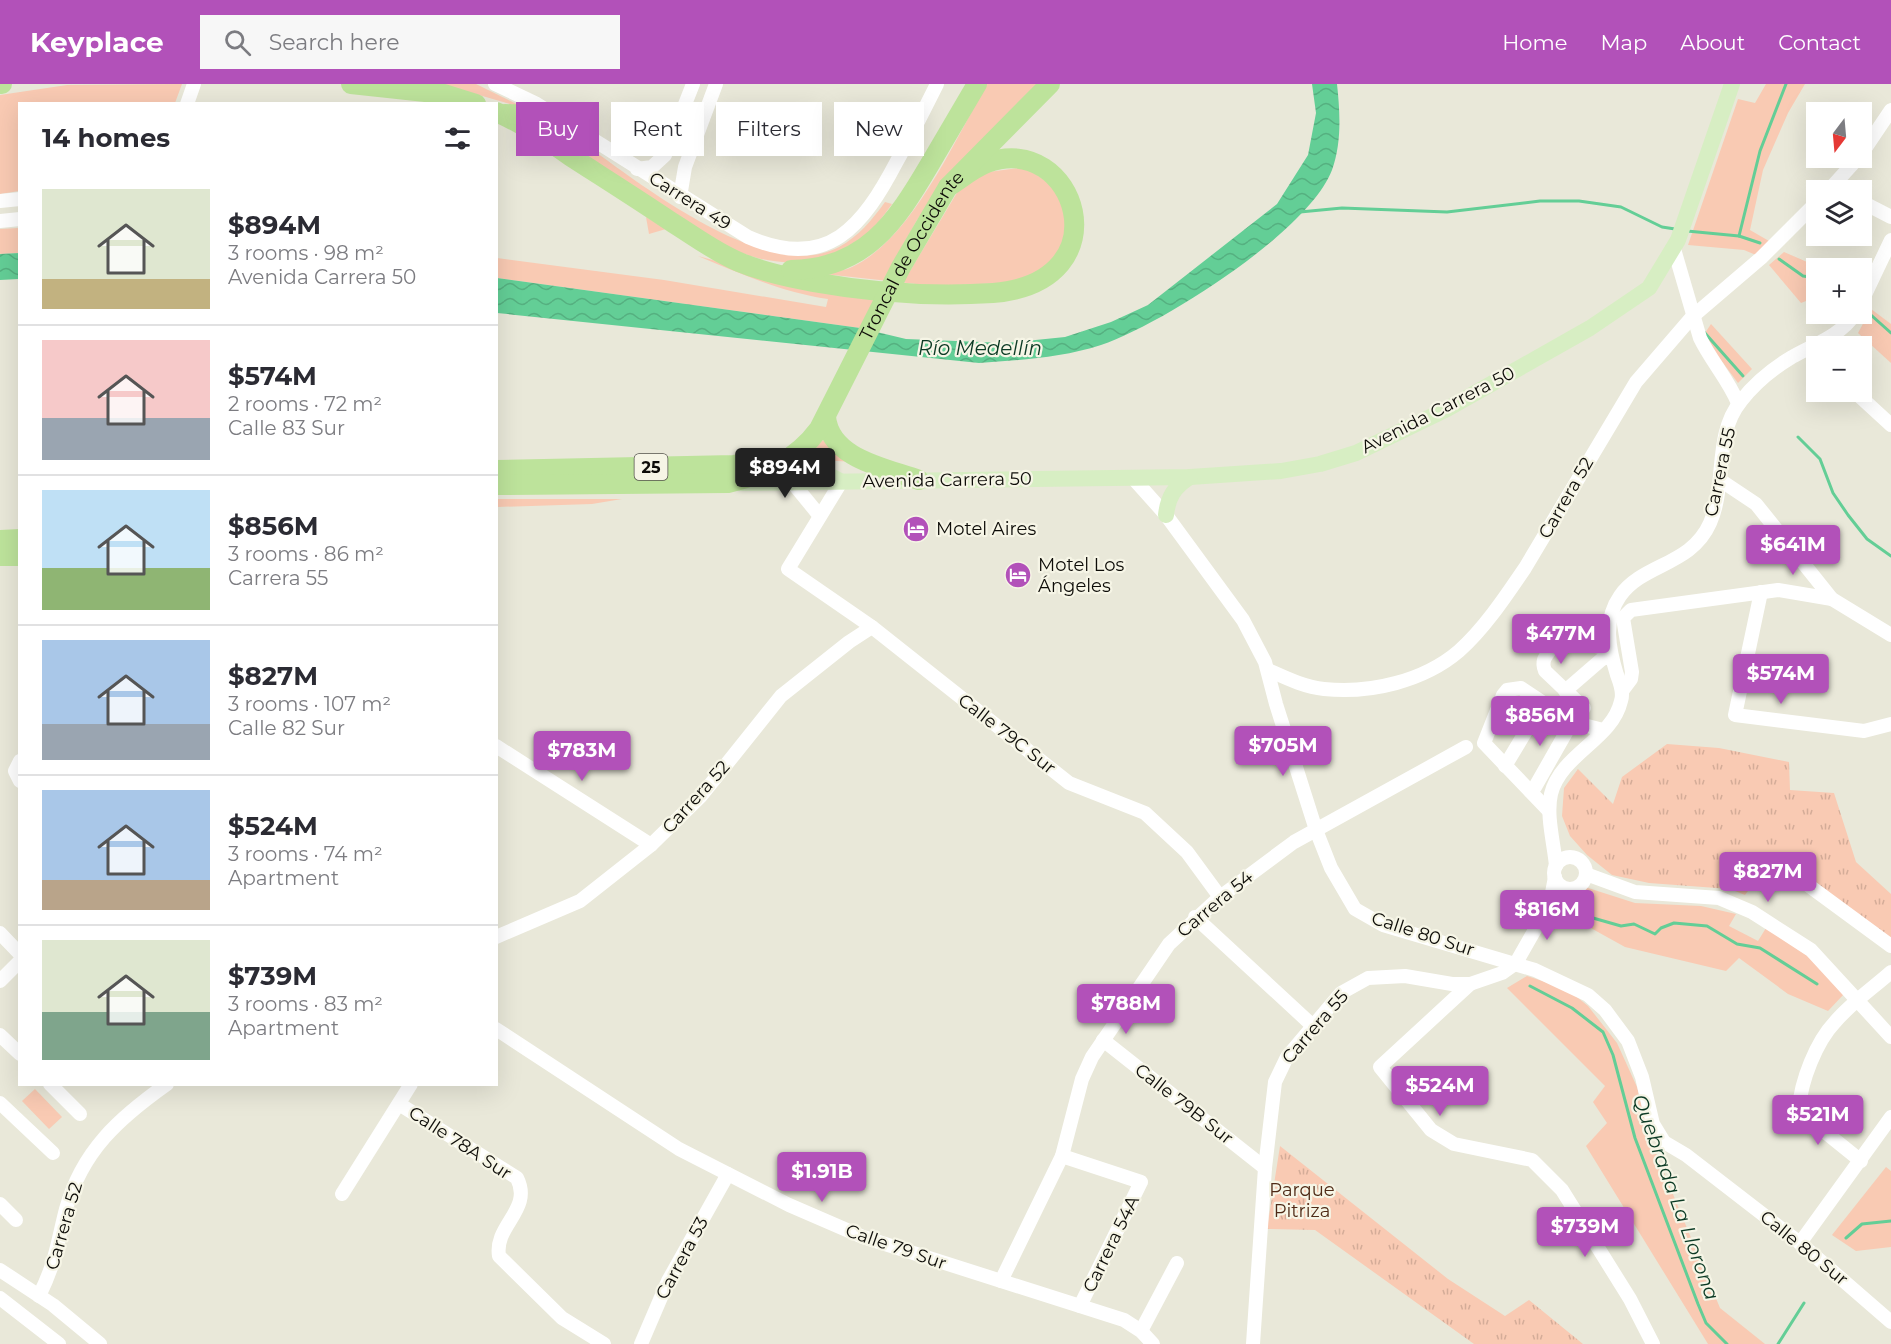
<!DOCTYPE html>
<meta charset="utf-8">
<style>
body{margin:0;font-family:Montserrat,sans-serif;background:#f7f7f7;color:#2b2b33;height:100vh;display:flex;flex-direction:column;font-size:22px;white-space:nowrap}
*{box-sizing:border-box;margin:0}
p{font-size:20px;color:#7c7c81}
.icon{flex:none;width:33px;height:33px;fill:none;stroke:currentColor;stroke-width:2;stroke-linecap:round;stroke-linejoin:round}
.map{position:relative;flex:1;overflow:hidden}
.sheet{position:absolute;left:18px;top:18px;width:480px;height:984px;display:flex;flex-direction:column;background:#fff;border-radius:0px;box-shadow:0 6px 24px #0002}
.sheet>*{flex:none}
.guide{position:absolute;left:516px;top:18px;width:570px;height:54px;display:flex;gap:12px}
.needle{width:39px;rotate:196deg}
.controls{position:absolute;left:1806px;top:18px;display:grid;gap:12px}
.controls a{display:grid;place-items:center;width:66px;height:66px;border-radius:0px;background:#fff;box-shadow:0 6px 24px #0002;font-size:30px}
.price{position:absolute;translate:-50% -51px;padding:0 14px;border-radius:6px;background:#b251b9;color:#fff;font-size:20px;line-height:39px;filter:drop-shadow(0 2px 3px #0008)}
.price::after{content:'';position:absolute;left:50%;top:36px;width:18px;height:14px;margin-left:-9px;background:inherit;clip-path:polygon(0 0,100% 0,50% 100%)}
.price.active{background:#222;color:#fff}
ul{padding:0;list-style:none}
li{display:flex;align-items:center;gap:18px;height:150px;padding:0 24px}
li+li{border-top:2px solid #e1e1e2}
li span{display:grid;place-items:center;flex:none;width:168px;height:120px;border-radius:0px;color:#555}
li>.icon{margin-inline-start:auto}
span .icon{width:72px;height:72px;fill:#fffc;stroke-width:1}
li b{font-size:26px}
h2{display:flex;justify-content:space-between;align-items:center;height:72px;padding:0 24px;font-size:26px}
.pill{padding:0 21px;border-radius:0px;background:#fff;box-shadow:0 6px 24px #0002;font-size:21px;line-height:54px}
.pill.active{background:#b251b9;color:#fff}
header{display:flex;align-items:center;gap:36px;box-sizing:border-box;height:84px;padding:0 30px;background:#b251b9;color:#fff}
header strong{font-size:28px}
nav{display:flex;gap:33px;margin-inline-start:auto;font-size:21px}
.search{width:420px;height:54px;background:#f7f7f7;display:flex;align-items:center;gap:15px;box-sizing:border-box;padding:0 21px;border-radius:0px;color:#7c7c81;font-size:22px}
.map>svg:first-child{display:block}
</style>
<header>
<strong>Keyplace</strong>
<div class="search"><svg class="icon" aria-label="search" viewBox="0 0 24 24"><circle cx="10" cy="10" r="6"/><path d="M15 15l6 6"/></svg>Search here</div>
<nav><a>Home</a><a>Map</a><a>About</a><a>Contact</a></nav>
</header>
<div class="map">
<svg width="1891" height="1260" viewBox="0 0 1891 1260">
<defs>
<pattern id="park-tufts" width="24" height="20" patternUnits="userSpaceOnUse" patternTransform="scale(1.5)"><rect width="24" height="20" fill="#f9cab3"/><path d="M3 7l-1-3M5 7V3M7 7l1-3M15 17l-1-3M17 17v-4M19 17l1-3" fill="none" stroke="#d4ac98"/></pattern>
<pattern id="water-waves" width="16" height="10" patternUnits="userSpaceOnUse" patternTransform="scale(1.5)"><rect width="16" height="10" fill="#63ce96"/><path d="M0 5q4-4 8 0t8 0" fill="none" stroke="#55b080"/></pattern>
</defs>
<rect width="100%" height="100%" fill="#e9e8d9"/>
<g fill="#f9cab3">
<polygon points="182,0 175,19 20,20 19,107 0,110 0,11 67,1"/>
<polygon points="441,0 476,0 527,25"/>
<path d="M987,0H1042L941,102L917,136L893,179L910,187L958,107L981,89L1026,83L1058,106L1069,139L1057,174L1037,192L1003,199L935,202L815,189C827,188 842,188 852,183C912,155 954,57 987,0Z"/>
<polygon points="1766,0 1805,0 1788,29 1763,86 1750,146 1769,157 1756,171 1744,166 1688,161 1738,15 1755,19"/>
<path d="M556,39C618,82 762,205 839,163C859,152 872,136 885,118L892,120C869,152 856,165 817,175C753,190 704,150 654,118C615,93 576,68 538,43Z"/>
<polygon points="646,133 666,145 649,150"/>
<polygon points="19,144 19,169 0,170 0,145"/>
<polygon points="1784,168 1821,184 1816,184 1816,213 1801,219 1769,181"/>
<path d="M698,172L768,191L876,213L860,244L497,194V174L664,196L826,223L828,215C782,208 741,190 698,172Z"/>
<polygon points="1871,225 1891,240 1891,279 1858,249"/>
<polygon points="1711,240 1752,285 1738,299 1703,252"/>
<polygon points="823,356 831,364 856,378 817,376 811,369"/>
<polygon points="497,415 622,415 592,420 497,423"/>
<polygon points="1585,803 1635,819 1701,822 1736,830 1729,842 1758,857 1766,844 1809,873 1844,910 1828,927 1788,910 1739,874 1726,887 1625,863 1560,827"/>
<polygon points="1527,892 1567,905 1588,922 1617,959 1637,1003 1649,1052 1720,1224 1765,1260 1708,1260 1586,1062 1607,1039 1593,1018 1605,1002 1507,904"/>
<polygon points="35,1005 62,1033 49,1045 22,1017"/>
<polygon points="1886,1083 1891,1087 1891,1163 1856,1167 1832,1151"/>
</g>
<g fill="url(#park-tufts)">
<polygon points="1667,660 1719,664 1789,678 1790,706 1834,709 1856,778 1891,810 1891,859 1800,788 1792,800 1764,786 1745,811 1730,805 1649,799 1612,791 1587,771 1570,752 1562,732 1564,704 1578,685 1613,720 1622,693"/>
<polygon points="1280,1062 1448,1195 1505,1232 1529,1216 1583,1260 1474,1260 1315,1146 1267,1145"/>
</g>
<g fill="url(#water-waves)">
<path d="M1312,0H1337C1340,27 1342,59 1332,86C1309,147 1163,240 1101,261C1061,274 1020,276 979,279L497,229V194L860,244L906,255L1006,259L1065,253L1111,238L1148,221L1277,120L1308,71L1316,29Z"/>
<polygon points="19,169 19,195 0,196 0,170"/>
</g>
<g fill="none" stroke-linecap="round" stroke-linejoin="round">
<g stroke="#63ce96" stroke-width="3">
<polyline points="1300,128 1342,124 1447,128 1540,117 1579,117 1621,123 1662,143 1675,145"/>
<polyline points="1687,147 1739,152 1760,159"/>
<polyline points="1739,152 1760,67 1786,0"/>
<polyline points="1779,175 1803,192 1816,194"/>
<polyline points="1862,223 1891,249"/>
<polyline points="1704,248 1743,292"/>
<polyline points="1798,353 1820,375 1833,409 1848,431 1867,455 1891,472"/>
<polyline points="1572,828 1621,842 1634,840 1655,850 1661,844 1674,839 1707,842 1737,860 1760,864 1817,900"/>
<polyline points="1530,902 1572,924 1603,948 1613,971 1635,1054 1698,1220 1706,1239 1727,1260"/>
<polyline points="1846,1154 1862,1140 1891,1137"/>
<polyline points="1778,1260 1804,1219"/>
</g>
<g stroke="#fff" stroke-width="14">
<path d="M495,0L535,19L748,153C828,188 863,142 897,77C911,52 924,26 937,0"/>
<polyline points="187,20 194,0"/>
<polyline points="1862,69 1891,26"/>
<polyline points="637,85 652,83 665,71 693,0"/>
<polyline points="1829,106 1858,74"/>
<polyline points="680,113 685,83 716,0"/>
<polyline points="0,117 20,115"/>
<polyline points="1862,118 1891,133"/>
<polyline points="0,137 20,135"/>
<path d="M1674,165L1700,254C1711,277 1728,295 1738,319"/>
<polyline points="1862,217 1891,156"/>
<polyline points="1855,308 1891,341"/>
<polyline points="1133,394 1166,431 1243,536 1265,578 1276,620 1316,746 1331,784 1355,825 1383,841 1535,886 1588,911 1605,926 1628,957 1642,993 1653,1040 1664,1058 1686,1071 1800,1159 1891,1238"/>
<polyline points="1720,396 1756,420 1832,515 1891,551"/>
<polyline points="792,398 819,431"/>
<polyline points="841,398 788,485 872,543 1069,699 1145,729 1187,768 1220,813"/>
<polyline points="1761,508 1735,631 1864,647 1891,640"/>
<path d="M1268,586C1286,594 1304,603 1324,605C1370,610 1424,597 1459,567C1484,545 1506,512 1525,484L1636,298L1692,233L1761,174L1816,119"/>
<polyline points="1565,607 1602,575 1611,572"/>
<polyline points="1622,607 1631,595 1632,588 1623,534 1631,526 1778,506 1832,515"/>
<path d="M1584,624L1545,587C1541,577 1545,573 1551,565C1577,532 1577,564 1608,564"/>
<polyline points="496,662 651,761"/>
<polyline points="20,677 15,687 20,697"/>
<polyline points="1505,682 1543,619"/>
<polyline points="1530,707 1535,703 1572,638"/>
<polyline points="1549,727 1484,659 1503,611 1507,606 1521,604 1572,638 1603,646"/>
<circle cx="1570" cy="789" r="16"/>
<path d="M1556,782C1554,759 1546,732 1551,710C1561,670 1612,656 1621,617C1624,608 1620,599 1617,591C1609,565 1603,536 1620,512C1643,479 1691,482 1710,439C1727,401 1713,351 1741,317C1755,299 1772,285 1792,273C1815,260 1840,252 1855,230"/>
<polyline points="1586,790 1635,808 1719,814 1752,828 1811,866 1891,953"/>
<polyline points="1808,801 1891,862"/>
<polyline points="1195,833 1313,942"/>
<polyline points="0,849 20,870"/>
<polyline points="496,853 580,817 651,761 701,712 781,612 849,558 872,543"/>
<polyline points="0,897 20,877"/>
<polyline points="1470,900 1380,983 1431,1046 1454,1060 1532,1076 1562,1106 1630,1215 1653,1260"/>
<polyline points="496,945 679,1065 789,1121 863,1153 1124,1236 1141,1247 1153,1260"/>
<polyline points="0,951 20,970"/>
<polyline points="1103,956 1265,1084"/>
<polyline points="50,1000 80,1030"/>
<polyline points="0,1019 53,1069"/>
<path d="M399,1020L517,1094C533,1126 494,1141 499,1172L562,1234L604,1260"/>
<polyline points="1062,1072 1141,1098 1080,1222"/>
<path d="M1861,1077L1804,1031L1799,1024C1801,997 1816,958 1835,938C1851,919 1873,904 1891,888"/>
<polyline points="342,1110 411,1000"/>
<polyline points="0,1120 16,1136"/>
<polyline points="1800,1159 1891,1033"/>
<polyline points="0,1186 53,1221 100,1260"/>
<polyline points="1001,1197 1062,1072 1082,995 1092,973 1169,860 1220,813 1294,758 1466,663"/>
<path d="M39,1212C56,1178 57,1160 66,1125C82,1067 119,1034 167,1000"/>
<polyline points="0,1214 59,1260"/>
<polyline points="1141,1247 1177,1179"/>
<polyline points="641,1260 668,1197 728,1090"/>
<polyline points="1253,1260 1265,1084 1275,998 1287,973 1341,909 1368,894 1405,892 1452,900 1470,900 1502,889 1516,879 1550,819 1555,793"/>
</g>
<g stroke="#d7eec3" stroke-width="16">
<polyline points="803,363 816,384 840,397"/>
<polyline points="741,399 1190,393 1281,387 1320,380 1356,369 1447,325 1590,244 1649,204 1678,156 1732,0"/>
<path d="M1166,431C1168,413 1174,403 1190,393"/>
</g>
<g stroke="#bde39b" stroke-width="20">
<polyline points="0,0 2,0"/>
<polyline points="351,0 444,10 476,20"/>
<path d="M496,28C522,39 547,56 570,72C604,94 639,116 673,139C694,152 715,168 739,178C763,188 788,193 813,198C874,209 931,213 993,209C1126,198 1075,46 987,79C972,85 961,95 948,103"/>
<polyline points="505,30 557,32"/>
<path d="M791,186C865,185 896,138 930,80C946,53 961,27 977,0"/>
<path d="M826,333C830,375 886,384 919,396"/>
<polyline points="496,386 734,381 773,375"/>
<path id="s1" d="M496,401L728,399C765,390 796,376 819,345L901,183L948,103L1050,0"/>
<polyline points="0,456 20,455"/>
<polyline points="0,472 20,472"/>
</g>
</g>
<defs>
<symbol id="hotel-disc" viewBox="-11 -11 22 22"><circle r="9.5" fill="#b251b9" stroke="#f6f5e6"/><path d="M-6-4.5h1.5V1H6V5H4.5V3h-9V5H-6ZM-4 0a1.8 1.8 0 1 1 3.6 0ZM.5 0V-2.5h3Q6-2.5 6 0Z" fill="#fff"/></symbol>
</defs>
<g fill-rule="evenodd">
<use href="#hotel-disc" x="901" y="430" width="30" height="30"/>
<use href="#hotel-disc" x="1003" y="476" width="30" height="30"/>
</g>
<g text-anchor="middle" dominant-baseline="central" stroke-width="4.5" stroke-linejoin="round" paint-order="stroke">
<rect fill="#f6f5e6" stroke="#53524b" stroke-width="1.5" x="634.5" y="370" width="33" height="26" rx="4.5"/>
<g font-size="16" font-weight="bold" fill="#0d0c08">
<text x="651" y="383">25</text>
</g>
<g font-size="18" fill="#0d0c08" stroke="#f6f5e6">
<text transform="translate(690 117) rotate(32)">Carrera 49</text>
<text stroke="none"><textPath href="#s1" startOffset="537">Troncal de Occidente</textPath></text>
<text transform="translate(1438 326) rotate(-27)">Avenida Carrera 50</text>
<text transform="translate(1720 388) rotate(-78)">Carrera 55</text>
<text transform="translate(947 396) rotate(-1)">Avenida Carrera 50</text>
<text transform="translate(1566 414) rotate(-60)">Carrera 52</text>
<text transform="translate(1007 650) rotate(38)">Calle 79C Sur</text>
<text transform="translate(696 713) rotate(-48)">Carrera 52</text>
<text transform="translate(1215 820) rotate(-40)">Carrera 54</text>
<text transform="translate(1423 850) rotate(18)">Calle 80 Sur</text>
<text transform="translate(1315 943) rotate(-49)">Carrera 55</text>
<text transform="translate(1184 1020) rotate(38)">Calle 79B Sur</text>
<text transform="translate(460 1059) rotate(33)">Calle 78A Sur</text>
<text transform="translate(64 1142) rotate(-74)">Carrera 52</text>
<text transform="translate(1111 1160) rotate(-64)">Carrera 54A</text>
<text transform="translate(896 1163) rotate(19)">Calle 79 Sur</text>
<text transform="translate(1804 1164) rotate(39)">Calle 80 Sur</text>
<text transform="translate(682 1174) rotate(-62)">Carrera 53</text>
</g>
<g font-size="18" fill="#0d0c08" stroke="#f6f5e6" text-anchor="start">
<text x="936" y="445">Motel Aires</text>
<text x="1038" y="481">Motel Los<tspan x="1038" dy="21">Ángeles</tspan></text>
</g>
<g font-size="18" fill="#4f2a16" stroke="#f6f5e6">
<text x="1302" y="1106">Parque<tspan x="1302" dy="21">Pitriza</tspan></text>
</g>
<g font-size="20" font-style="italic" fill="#0b3a24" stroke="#f6f5e6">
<text x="980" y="264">Río Medellín</text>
<text transform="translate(1676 1113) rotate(70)">Quebrada La Llorona</text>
</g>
</g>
</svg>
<div class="controls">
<a><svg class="needle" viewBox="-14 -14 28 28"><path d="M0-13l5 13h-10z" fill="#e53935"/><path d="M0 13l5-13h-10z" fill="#7c7c81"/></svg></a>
<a><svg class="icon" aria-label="layers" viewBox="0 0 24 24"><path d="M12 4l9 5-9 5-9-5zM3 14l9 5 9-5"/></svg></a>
<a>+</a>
<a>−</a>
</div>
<b class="price active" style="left:785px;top:415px">$894M</b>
<b class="price" style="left:1793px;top:492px">$641M</b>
<b class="price" style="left:1561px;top:581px">$477M</b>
<b class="price" style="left:1781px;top:621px">$574M</b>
<b class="price" style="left:1540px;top:663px">$856M</b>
<b class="price" style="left:1283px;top:693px">$705M</b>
<b class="price" style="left:582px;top:698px">$783M</b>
<b class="price" style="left:1768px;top:819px">$827M</b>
<b class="price" style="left:1547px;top:857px">$816M</b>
<b class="price" style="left:1126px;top:951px">$788M</b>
<b class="price" style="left:1440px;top:1033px">$524M</b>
<b class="price" style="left:1818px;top:1062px">$521M</b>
<b class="price" style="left:822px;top:1119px">$1.91B</b>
<b class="price" style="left:1585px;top:1174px">$739M</b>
<div class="guide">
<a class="pill active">Buy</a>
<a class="pill">Rent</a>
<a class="pill">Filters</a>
<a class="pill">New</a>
</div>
<section class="sheet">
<h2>14 homes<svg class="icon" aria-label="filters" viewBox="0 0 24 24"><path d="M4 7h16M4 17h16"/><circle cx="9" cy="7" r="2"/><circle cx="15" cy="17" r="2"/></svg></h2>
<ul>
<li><span style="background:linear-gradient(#dfe7d0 75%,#c2b280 0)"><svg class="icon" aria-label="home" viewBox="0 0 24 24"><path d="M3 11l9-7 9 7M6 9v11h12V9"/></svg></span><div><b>$894M</b><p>3 rooms · 98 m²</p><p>Avenida Carrera 50</p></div></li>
<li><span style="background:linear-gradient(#f6c9c9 65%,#9aa5b1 0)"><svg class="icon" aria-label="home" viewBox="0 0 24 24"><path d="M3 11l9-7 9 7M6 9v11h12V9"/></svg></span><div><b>$574M</b><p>2 rooms · 72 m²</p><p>Calle 83 Sur</p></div></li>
<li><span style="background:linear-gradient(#bfe0f5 65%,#8fb573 0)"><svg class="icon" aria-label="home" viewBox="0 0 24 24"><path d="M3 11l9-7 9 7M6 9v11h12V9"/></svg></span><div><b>$856M</b><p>3 rooms · 86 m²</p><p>Carrera 55</p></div></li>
<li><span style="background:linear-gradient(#a9c7e8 70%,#9aa5b1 0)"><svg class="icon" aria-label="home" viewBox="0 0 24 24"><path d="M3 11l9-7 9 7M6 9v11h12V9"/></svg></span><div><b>$827M</b><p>3 rooms · 107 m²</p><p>Calle 82 Sur</p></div></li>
<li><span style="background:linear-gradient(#a9c7e8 75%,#b9a48a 0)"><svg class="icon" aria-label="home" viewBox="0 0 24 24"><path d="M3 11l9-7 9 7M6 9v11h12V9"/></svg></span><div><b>$524M</b><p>3 rooms · 74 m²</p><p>Apartment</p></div></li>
<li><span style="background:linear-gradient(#dfe7d0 60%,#7fa58c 0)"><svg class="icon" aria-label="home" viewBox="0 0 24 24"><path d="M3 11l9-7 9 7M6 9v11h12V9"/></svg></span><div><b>$739M</b><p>3 rooms · 83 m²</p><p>Apartment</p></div></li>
</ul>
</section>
</div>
